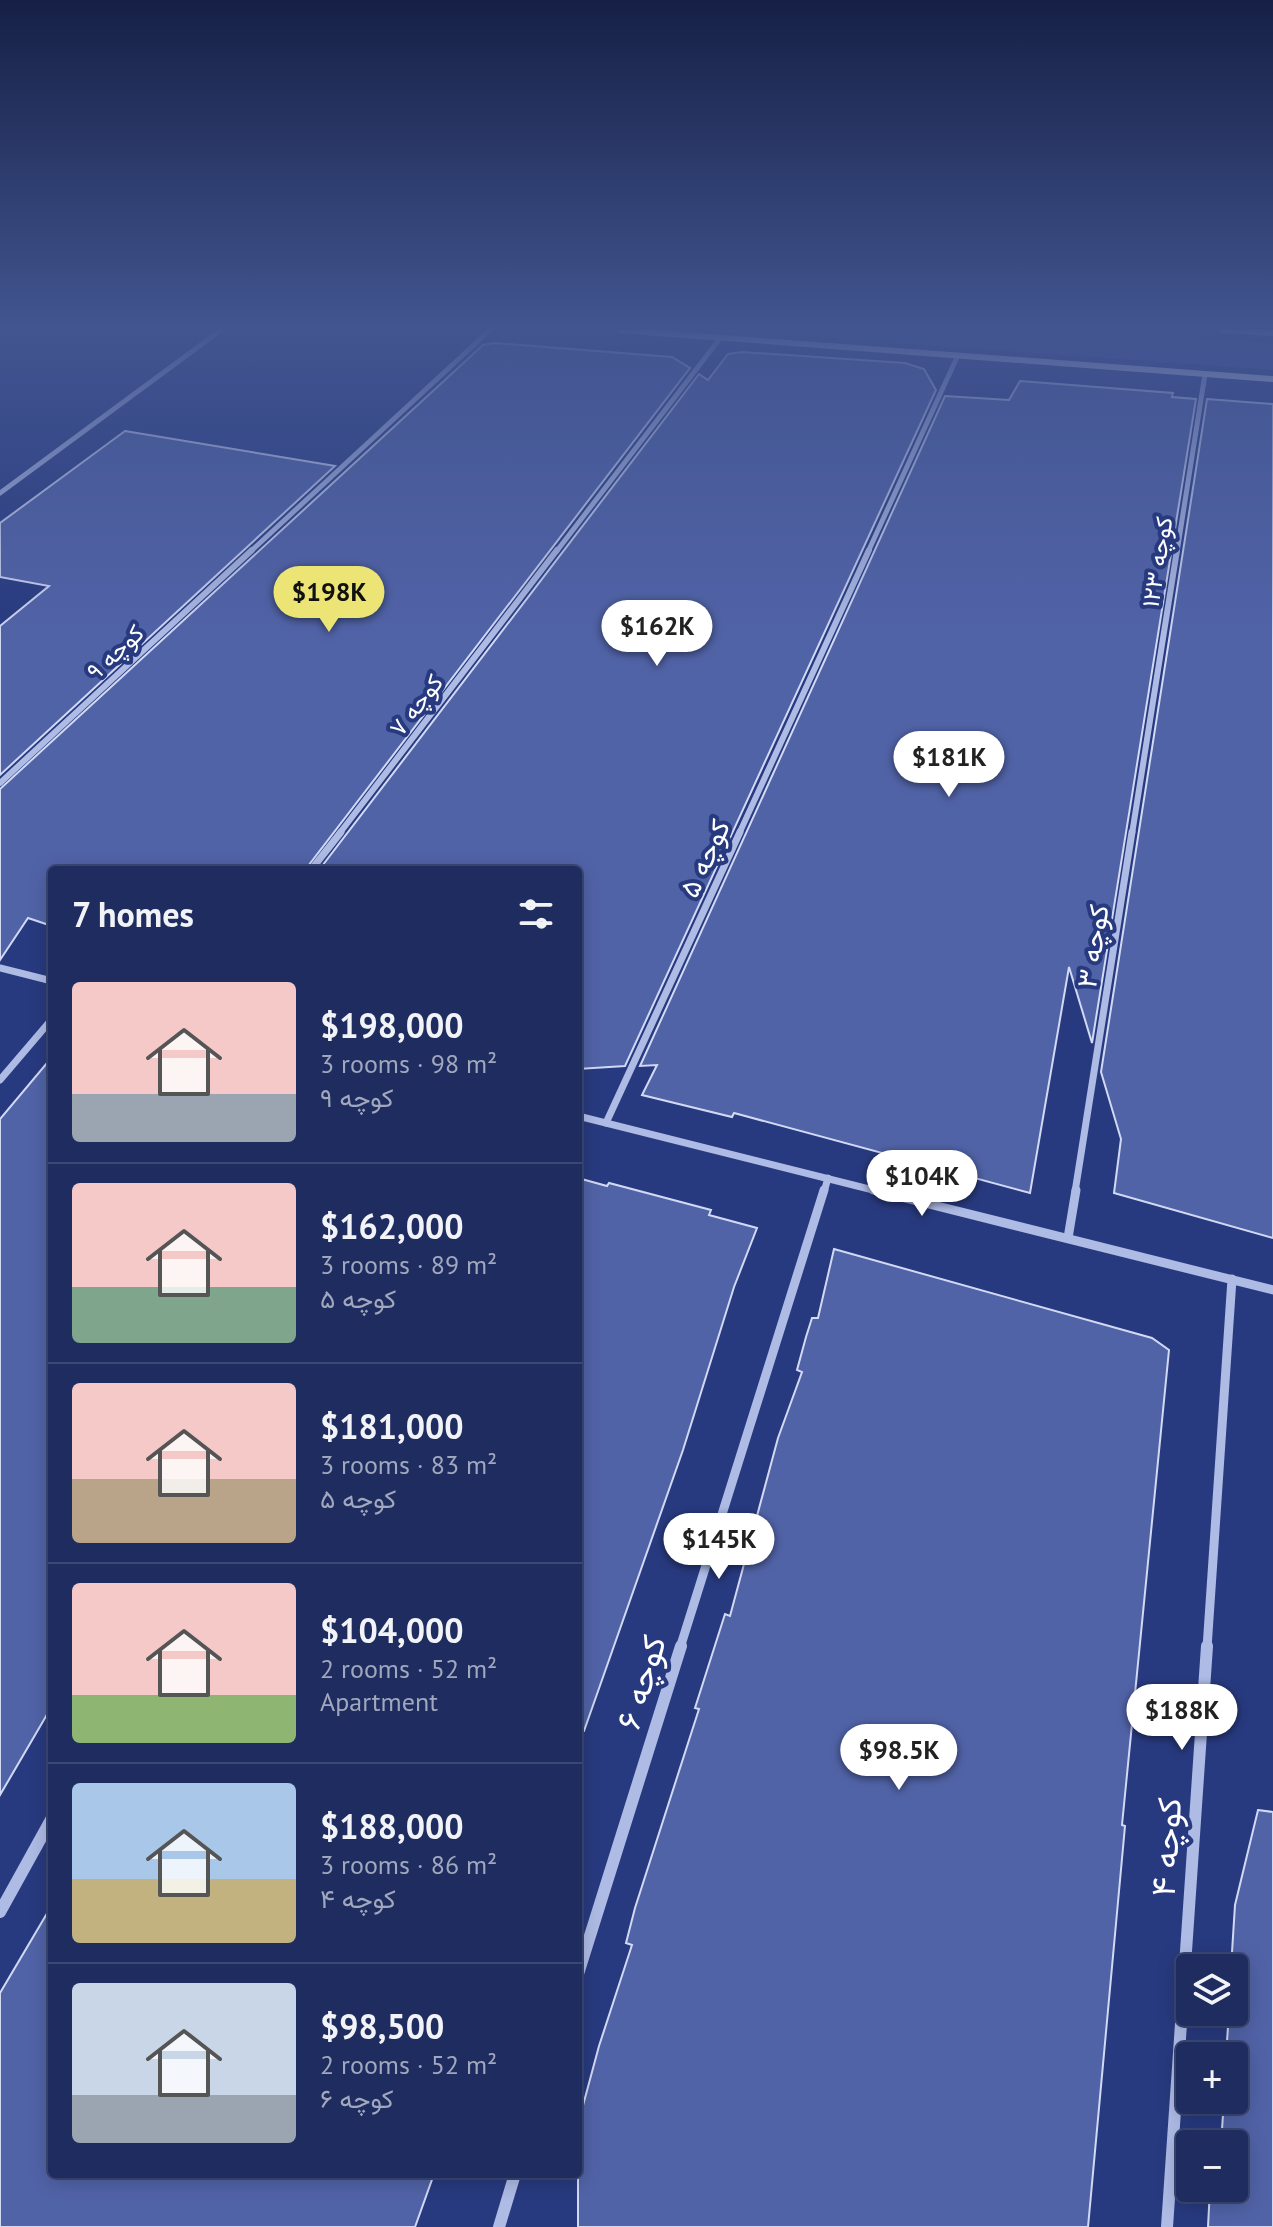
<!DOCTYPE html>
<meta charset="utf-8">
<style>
body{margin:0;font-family:"PT Sans",Vazirmatn,sans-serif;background:#2b3868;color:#f1f3f6;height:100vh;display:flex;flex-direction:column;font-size:30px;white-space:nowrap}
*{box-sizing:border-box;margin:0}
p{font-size:26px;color:#a1a7bd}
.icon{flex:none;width:44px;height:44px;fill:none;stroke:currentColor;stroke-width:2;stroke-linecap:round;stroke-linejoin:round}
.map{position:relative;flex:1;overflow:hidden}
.drawer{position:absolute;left:48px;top:866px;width:534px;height:1312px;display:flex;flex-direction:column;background:#1e2c5f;border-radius:8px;box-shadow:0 4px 20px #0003,0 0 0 2px #3c4874}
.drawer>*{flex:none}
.fabs{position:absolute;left:1176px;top:1954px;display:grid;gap:16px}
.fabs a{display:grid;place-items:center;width:72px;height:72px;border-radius:8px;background:#1e2c5f;box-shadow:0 4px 20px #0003,0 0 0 2px #3c4874;font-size:40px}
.price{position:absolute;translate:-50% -68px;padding:0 18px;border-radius:28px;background:#fff;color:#222;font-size:26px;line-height:52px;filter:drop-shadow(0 2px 4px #0008)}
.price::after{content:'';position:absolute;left:50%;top:48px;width:24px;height:18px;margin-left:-12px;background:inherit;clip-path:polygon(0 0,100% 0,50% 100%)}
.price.active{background:#ece575;color:#111}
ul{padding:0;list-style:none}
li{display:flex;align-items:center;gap:24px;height:200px;padding:0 24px}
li+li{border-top:2px solid #3c4874}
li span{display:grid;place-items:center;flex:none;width:224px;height:160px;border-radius:8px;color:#555}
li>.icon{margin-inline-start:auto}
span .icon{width:96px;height:96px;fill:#fffc;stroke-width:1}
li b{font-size:34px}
h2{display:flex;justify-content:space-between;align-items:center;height:96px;padding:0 24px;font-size:34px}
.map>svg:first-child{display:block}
</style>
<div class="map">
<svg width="1273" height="2227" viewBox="0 0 1273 2227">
<rect width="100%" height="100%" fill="#283a7f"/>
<polygon fill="#3c529c" points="717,330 1082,330 1273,343 1273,370"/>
<g fill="#5163a7" stroke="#d1d9f4" stroke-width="2">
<polygon points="494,343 672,357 690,368 305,870 52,870 52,926 28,918 0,960 0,789 483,345"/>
<polygon points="742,352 905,363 924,369 936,390 625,1066 578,1069 578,870 319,870 699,374 708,380 728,354"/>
<polygon points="1020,381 1173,393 1172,397 1196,399 1092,1043 1069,967 1030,1193 734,1113 732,1117 642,1095 657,1065 640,1066 945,396 1009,400"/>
<polygon points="1207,399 1273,404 1273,1238 1114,1193 1121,1139 1101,1072"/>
<polygon points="125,431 335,466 0,775 0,626 49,586 0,577 0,523"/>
<polygon points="52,1057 52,1706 0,1795 0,1119"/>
<polygon points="578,1178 607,1186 609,1183 711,1210 709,1215 757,1228 734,1287 683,1450 584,1731 578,1730"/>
<polygon points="834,1249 1152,1338 1169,1350 1122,1825 1125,1826 1088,2227 578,2227 578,2124 599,2046 632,1945 626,1943 635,1908 699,1709 695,1708 725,1614 730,1616 778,1438 802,1372 797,1370 806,1337 812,1318 818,1318"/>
<polygon points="1258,1810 1273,1812 1273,2227 1208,2227 1210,2188 1234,2188 1234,2144 1221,2144 1224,2100 1234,2100 1234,2056 1226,2056 1229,2012 1234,2012 1234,1968 1231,1968 1235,1905"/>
<polygon points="52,1905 52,2174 434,2174 415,2227 0,2227 0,1993"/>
</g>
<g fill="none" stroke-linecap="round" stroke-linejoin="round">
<g stroke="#aebbe5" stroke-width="5">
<polyline points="0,493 221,330"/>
<polyline points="250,552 490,330"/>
<polyline points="556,552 721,337"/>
<polyline points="868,552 958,355"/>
<polyline points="1177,552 1205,374"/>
</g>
<g stroke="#aebbe5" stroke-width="6">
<polyline points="0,783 252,550"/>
<polyline points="339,834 557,550"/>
<polyline points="739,834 869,550"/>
<polyline points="1132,834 1177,550"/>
</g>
<g stroke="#aebbe5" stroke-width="7">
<polyline points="311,870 341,832"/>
<polyline points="0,968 52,981"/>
<polyline points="0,1080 52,1019"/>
<polyline points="578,1116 881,1192"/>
<polyline points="606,1123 740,832"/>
<polyline points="824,1192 828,1178"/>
<polyline points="1075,1192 1132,832"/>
</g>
<g stroke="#aebbe5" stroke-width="9">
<polyline points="873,1190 1273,1290"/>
<polyline points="1068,1238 1076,1190"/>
<polyline points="680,1648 824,1190"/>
<polyline points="1207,1648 1232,1279"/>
</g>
<g stroke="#aebbe5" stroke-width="12">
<polyline points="0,1912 52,1818"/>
<polyline points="578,1974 681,1646"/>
<polyline points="499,2227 515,2174"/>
<polyline points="1167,2227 1207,1646"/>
</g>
<g fill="#eff1fd" fill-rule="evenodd">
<polygon points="614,330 655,330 1273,376 1273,382 619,333"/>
<polygon points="1218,330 1273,330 1273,336 1223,333"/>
</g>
</g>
<linearGradient id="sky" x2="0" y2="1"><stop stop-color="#162046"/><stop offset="0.51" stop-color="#425590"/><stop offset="1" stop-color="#425590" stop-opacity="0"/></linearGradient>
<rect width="1273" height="641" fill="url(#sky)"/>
<g text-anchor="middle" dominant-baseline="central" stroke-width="8" stroke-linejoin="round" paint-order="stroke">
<g font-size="24" fill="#fff" stroke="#283a7f">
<text transform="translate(1157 562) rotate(-81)">کوچه ۱۲۳</text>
<text transform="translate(115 652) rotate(-43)">کوچه ۹</text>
<text transform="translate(416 705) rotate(-52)">کوچه ۷</text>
</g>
<g font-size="28" fill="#fff" stroke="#283a7f">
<text transform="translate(704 858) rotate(-65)">کوچه ۵</text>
<text transform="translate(1092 946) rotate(-81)">کوچه ۳</text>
</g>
<g font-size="34" fill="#fff" stroke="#283a7f">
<text transform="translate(640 1682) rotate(-73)">کوچه ۶</text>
<text transform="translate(1165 1847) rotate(-86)">کوچه ۴</text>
</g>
</g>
</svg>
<div class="fabs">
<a><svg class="icon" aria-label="layers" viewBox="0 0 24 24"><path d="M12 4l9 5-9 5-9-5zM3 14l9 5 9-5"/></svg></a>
<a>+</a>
<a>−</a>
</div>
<b class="price active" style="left:329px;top:634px">$198K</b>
<b class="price" style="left:657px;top:668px">$162K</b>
<b class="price" style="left:949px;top:799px">$181K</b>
<b class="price" style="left:922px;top:1218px">$104K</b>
<b class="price" style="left:719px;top:1581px">$145K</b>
<b class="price" style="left:1182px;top:1752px">$188K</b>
<b class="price" style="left:899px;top:1792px">$98.5K</b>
<section class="drawer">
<h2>7 homes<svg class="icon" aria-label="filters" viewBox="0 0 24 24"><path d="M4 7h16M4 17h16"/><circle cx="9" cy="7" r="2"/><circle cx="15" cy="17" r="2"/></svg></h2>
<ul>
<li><span style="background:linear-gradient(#f6c9c9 70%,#9aa5b1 0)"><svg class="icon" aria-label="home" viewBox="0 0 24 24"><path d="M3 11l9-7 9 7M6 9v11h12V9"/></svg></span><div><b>$198,000</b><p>3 rooms · 98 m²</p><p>کوچه ۹</p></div></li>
<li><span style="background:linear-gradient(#f6c9c9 65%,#7fa58c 0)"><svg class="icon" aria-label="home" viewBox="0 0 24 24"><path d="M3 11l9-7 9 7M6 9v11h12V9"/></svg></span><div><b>$162,000</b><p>3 rooms · 89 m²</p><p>کوچه ۵</p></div></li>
<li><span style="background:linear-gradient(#f6c9c9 60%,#b9a48a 0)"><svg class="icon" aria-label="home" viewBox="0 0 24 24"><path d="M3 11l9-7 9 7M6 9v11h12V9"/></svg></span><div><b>$181,000</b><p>3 rooms · 83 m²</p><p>کوچه ۵</p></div></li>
<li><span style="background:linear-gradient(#f6c9c9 70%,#8fb573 0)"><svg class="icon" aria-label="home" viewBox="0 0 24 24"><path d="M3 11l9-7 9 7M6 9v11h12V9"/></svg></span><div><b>$104,000</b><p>2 rooms · 52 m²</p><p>Apartment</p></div></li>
<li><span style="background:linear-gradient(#a9c7e8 60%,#c2b280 0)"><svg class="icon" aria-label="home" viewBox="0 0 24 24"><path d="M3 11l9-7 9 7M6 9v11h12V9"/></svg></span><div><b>$188,000</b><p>3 rooms · 86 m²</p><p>کوچه ۴</p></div></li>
<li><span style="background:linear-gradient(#c9d6e8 70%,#9aa5b1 0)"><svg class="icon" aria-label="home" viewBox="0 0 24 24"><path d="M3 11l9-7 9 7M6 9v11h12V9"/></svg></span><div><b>$98,500</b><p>2 rooms · 52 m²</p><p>کوچه ۶</p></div></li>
</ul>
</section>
</div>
